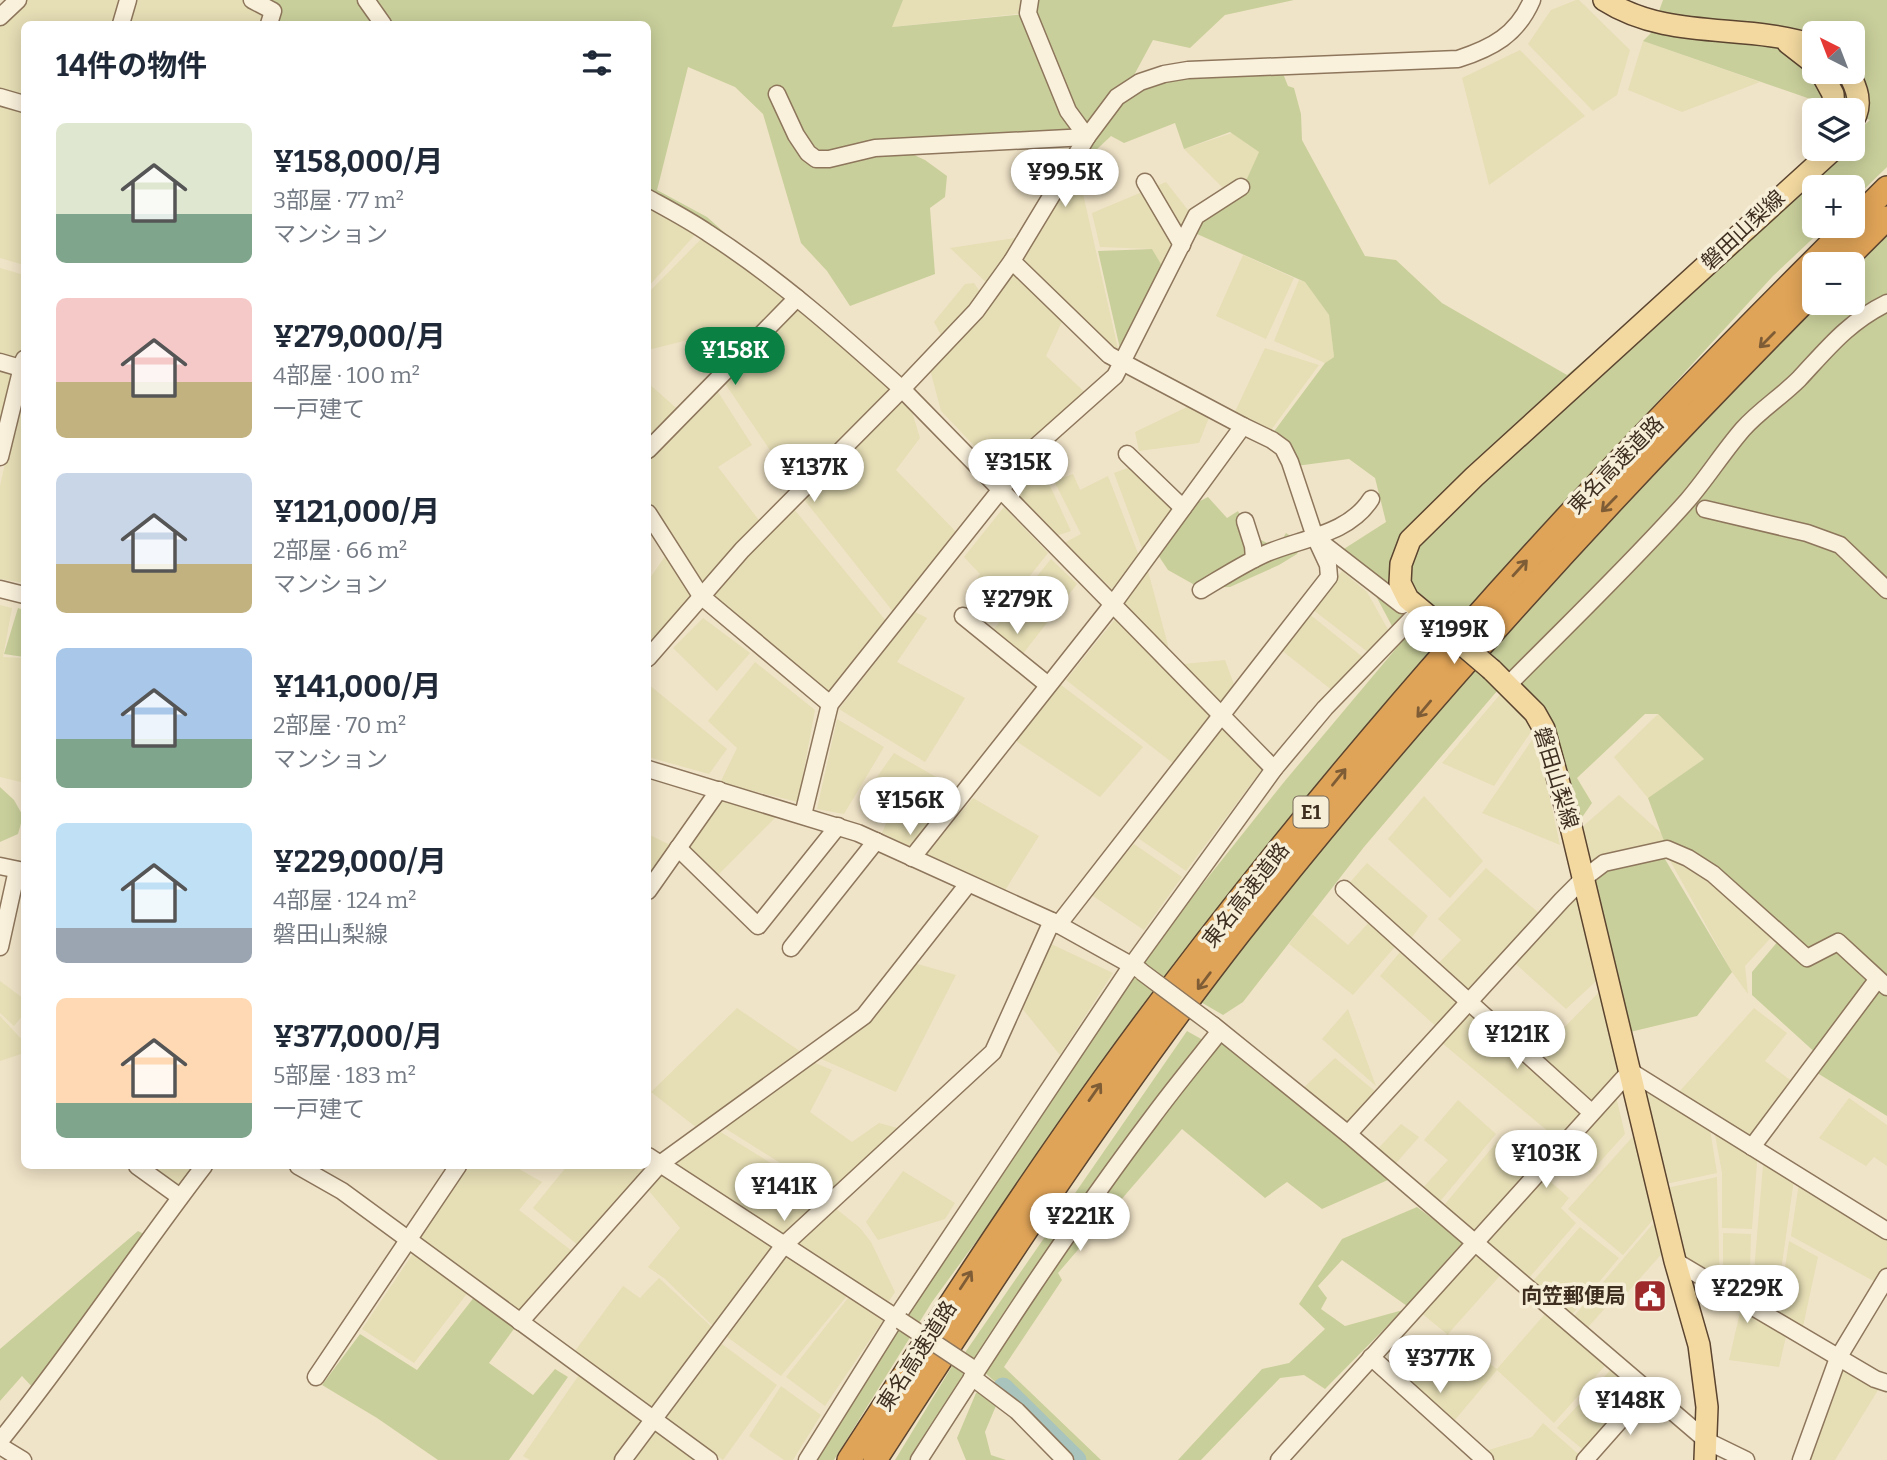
<!DOCTYPE html>
<html lang="ja">
<meta charset="utf-8">
<style>
body{margin:0;font-family:Bitter,"Noto Sans JP",serif;background:#f2f2f3;color:#1f2937;height:100vh;display:flex;flex-direction:column;font-size:26px;white-space:nowrap}
*{box-sizing:border-box;margin:0}
p{font-size:23px;color:#747a83}
.icon{flex:none;width:38px;height:38px;fill:none;stroke:currentColor;stroke-width:2;stroke-linecap:round;stroke-linejoin:round}
.map{position:relative;flex:1;overflow:hidden}
.drawer{position:absolute;left:21px;top:21px;width:630px;height:1148px;display:flex;flex-direction:column;background:#fff;border-radius:10px;box-shadow:0 4px 18px #0003}
.drawer>*{flex:none}
.needle{width:46px;rotate:318deg}
.fabs{position:absolute;left:1802px;top:21px;display:grid;gap:14px}
.fabs a{display:grid;place-items:center;width:63px;height:63px;border-radius:10px;background:#fff;box-shadow:0 4px 18px #0003;font-size:35px}
.price{position:absolute;translate:-50% -60px;padding:0 16px;border-radius:24px;background:#fff;color:#222;font-size:23px;line-height:46px;filter:drop-shadow(0 2px 4px #0008)}
.price::after{content:'';position:absolute;left:50%;top:42px;width:21px;height:16px;margin-left:-10px;background:inherit;clip-path:polygon(0 0,100% 0,50% 100%)}
.price.active{background:#0b8043;color:#fff}
ul{padding:0;list-style:none}
li{display:flex;align-items:center;gap:21px;height:175px;padding:0 35px}
li span{display:grid;place-items:center;flex:none;width:196px;height:140px;border-radius:10px;color:#555}
li>.icon{margin-inline-start:auto}
span .icon{width:84px;height:84px;fill:#fffc;stroke-width:1}
li b{font-size:30px}
h2{display:flex;justify-content:space-between;align-items:center;height:84px;padding:0 35px;font-size:30px}
.map>svg:first-child{display:block}
</style>
<div class="map">
<svg width="1887" height="1460" viewBox="0 0 1887 1460">
<rect width="100%" height="100%" fill="#f0e4c8"/>
<g fill="#e6deb5">
<polygon points="21,0 260,0 269,24 24,24 24,95 0,90 0,17"/>
<polygon points="903,0 1029,0 1028,13 891,27"/>
<polygon points="1576,0 1579,0 1630,50 1617,95 1593,111 1528,44 1551,10"/>
<polygon points="1643,41 1760,82 1682,112 1628,90"/>
<polygon points="1520,50 1585,116 1489,185 1462,78"/>
<polygon points="0,97 24,104 24,265 0,258"/>
<polygon points="1232,133 1259,152 1247,179 1229,194 1184,149"/>
<polygon points="1073,175 1079,176 1119,353 1019,258"/>
<polygon points="1166,182 1195,219 1167,274 1152,249 1100,247 1092,213"/>
<polygon points="648,198 701,228 648,287"/>
<polygon points="708,232 906,392 920,438 896,470 963,539 898,618 799,493 720,376 790,304 724,358 688,340 648,350 648,293"/>
<polygon points="1021,237 1012,261 1066,313 1046,356 1091,398 1008,481 941,411 928,362 991,287 950,248"/>
<polygon points="1243,255 1294,278 1266,339 1216,316"/>
<polygon points="0,268 24,275 24,359 0,362"/>
<polygon points="1299,280 1305,282 1329,315 1334,357 1325,363 1274,341"/>
<polygon points="974,283 982,295 941,335 934,322 965,284"/>
<polygon points="1265,348 1319,365 1266,437 1231,420"/>
<polygon points="0,368 16,373 0,432"/>
<polygon points="24,377 24,583 0,579 0,486"/>
<polygon points="648,383 683,414 713,384 752,445 718,467 765,528 789,503 891,627 830,704 701,596 648,649 648,581 670,549 648,513"/>
<polygon points="1189,406 1210,415 1199,443 1139,451 1135,432"/>
<polygon points="1037,458 1071,531 1056,536 1011,492"/>
<polygon points="1133,466 1176,505 1143,551 1114,473"/>
<polygon points="1073,474 1080,490 1108,476 1139,556 1112,589 1064,543 1081,534 1054,481"/>
<polygon points="1004,507 1048,553 996,619 972,587 980,574 964,557"/>
<polygon points="1051,559 1077,584 1022,655 992,631"/>
<polygon points="1145,560 1168,645 1165,657 1113,604"/>
<polygon points="1342,571 1367,592 1390,633 1369,653 1312,609"/>
<polygon points="0,605 12,608 3,657 24,658 24,748 21,782 0,777"/>
<polygon points="915,612 927,618 897,662 965,698 925,762 839,709"/>
<polygon points="1308,613 1364,658 1333,691 1280,649"/>
<polygon points="703,618 750,653 717,691 673,648"/>
<polygon points="1115,619 1213,714 1174,764 1066,680"/>
<polygon points="1225,660 1238,695 1222,716 1173,665"/>
<polygon points="755,662 815,710 798,802 720,783 737,748 708,721"/>
<polygon points="648,684 727,749 709,774 648,757"/>
<polygon points="1061,685 1143,747 1100,797 1016,741"/>
<polygon points="1508,685 1535,726 1494,786 1442,763"/>
<polygon points="1658,714 1704,759 1648,798 1614,757"/>
<polygon points="837,719 884,747 844,814 817,809"/>
<polygon points="1224,726 1263,768 1186,871 1138,838"/>
<polygon points="1536,734 1560,845 1482,813"/>
<polygon points="894,753 957,789 909,846 882,833 893,807 865,794"/>
<polygon points="716,795 776,817 712,881 678,848"/>
<polygon points="1619,795 1661,833 1665,844 1586,871 1581,828"/>
<polygon points="1424,796 1483,861 1450,898 1388,839"/>
<polygon points="973,798 1039,836 1004,892 924,857"/>
<polygon points="648,834 670,845 648,877"/>
<polygon points="1134,844 1182,877 1144,930 1090,894"/>
<polygon points="1667,855 1688,858 1777,931 1745,966 1748,994 1732,972"/>
<polygon points="1367,863 1428,916 1406,945 1432,970 1461,940 1438,919 1486,868 1545,918 1575,886 1606,972 1566,1009 1509,958 1468,1003 1532,1060 1608,983 1630,1071 1614,1088 1625,1134 1590,1173 1560,1146 1562,1143 1436,1038 1441,1031 1380,976 1405,946 1400,941 1353,995 1289,944 1312,914 1348,945 1374,917 1344,889"/>
<polygon points="1049,943 1113,973 1060,1055 1021,1007"/>
<polygon points="914,963 956,975 896,1092 819,1058"/>
<polygon points="0,981 24,999 24,1014 14,1026 0,1013"/>
<polygon points="737,1008 801,1052 697,1128 651,1092"/>
<polygon points="1754,1008 1787,1033 1765,1061 1794,1083 1751,1139 1679,1092"/>
<polygon points="1348,1009 1376,1086 1322,1039"/>
<polygon points="0,1016 24,1042 24,1053 0,1061"/>
<polygon points="1335,1058 1382,1097 1348,1134 1299,1092"/>
<polygon points="813,1062 832,1070 810,1112 852,1142 879,1123 901,1129 830,1194 723,1127"/>
<polygon points="1653,1085 1709,1123 1717,1173 1661,1185 1641,1092"/>
<polygon points="1849,1098 1887,1125 1887,1166 1874,1157 1866,1166 1819,1138"/>
<polygon points="1458,1100 1496,1134 1437,1205 1421,1190 1448,1160 1424,1140"/>
<polygon points="1401,1124 1419,1137 1390,1170 1372,1155"/>
<polygon points="1713,1124 1758,1150 1752,1229 1722,1228 1722,1173"/>
<polygon points="719,1131 826,1197 784,1238 674,1163"/>
<polygon points="1636,1133 1657,1215 1623,1255 1568,1209"/>
<polygon points="1501,1137 1569,1198 1561,1208 1576,1223 1523,1285 1505,1270 1448,1334 1497,1369 1550,1308 1527,1288 1580,1227 1619,1258 1566,1322 1611,1359 1554,1423 1497,1370 1449,1427 1403,1386 1447,1334 1415,1308 1473,1243 1440,1210"/>
<polygon points="1764,1154 1795,1173 1774,1320 1751,1306"/>
<polygon points="648,1164 650,1166 579,1246 533,1208 567,1166"/>
<polygon points="145,1166 197,1166 179,1190"/>
<polygon points="468,1166 514,1166 542,1182 519,1210 572,1251 515,1318 472,1287 414,1363 362,1329 414,1252 416,1245"/>
<polygon points="903,1171 955,1203 945,1219 878,1240 866,1222"/>
<polygon points="663,1174 777,1248 716,1329 665,1279 648,1267 680,1228 649,1191"/>
<polygon points="1800,1176 1887,1231 1887,1273 1879,1284 1791,1236"/>
<polygon points="1717,1177 1720,1287 1677,1260 1662,1189"/>
<polygon points="834,1207 860,1228 871,1242 895,1292 887,1304 795,1244"/>
<polygon points="1658,1218 1666,1249 1626,1294 1620,1291 1583,1333 1569,1322"/>
<polygon points="1723,1233 1751,1234 1749,1305 1723,1290"/>
<polygon points="1789,1241 1818,1257 1801,1336 1788,1328 1779,1367 1729,1360 1741,1308 1777,1321"/>
<polygon points="784,1254 847,1296 781,1376 723,1334"/>
<polygon points="659,1278 715,1330 654,1410 575,1351 623,1286 640,1298"/>
<polygon points="848,1298 884,1319 825,1406 786,1377"/>
<polygon points="718,1341 777,1385 723,1460 660,1417"/>
<polygon points="1838,1358 1883,1382 1835,1460 1801,1460"/>
<polygon points="1616,1364 1647,1390 1586,1452 1557,1428"/>
<polygon points="579,1375 645,1422 616,1460 530,1460 523,1456"/>
<polygon points="781,1386 821,1415 793,1460 784,1460 749,1436"/>
<polygon points="1543,1423 1585,1460 1491,1460 1482,1452 1532,1437"/>
<polygon points="652,1429 695,1460 630,1460"/>
</g>
<g fill="#c9cf9b" fill-rule="evenodd">
<path d="M250,0H903L892,27L1027,14L1030,0H1294L1225,15L1190,48L1153,40L1133,77L1112,104L1158,76L1280,66L1288,86L1294,88L1301,114L1302,140L1365,256L1396,260L1442,303L1567,375L1836,149H1853V135L1870,120L1853,114V110H1842L1643,41L1651,33L1663,0H1887V167L1853,200V187H1815V226H1826L1773,276L1454,624L1144,1011L932,1302L834,1460H817L893,1335L1143,959L1284,782L1430,608L1393,628L1367,579L1336,554L1386,522L1375,478L1349,459L1296,466L1269,438L1325,363L1334,357L1329,315L1305,282L1197,234L1202,212L1245,183L1259,152L1230,132L1184,149L1175,123L1124,143L1111,136L1094,152L1076,162L1086,138L899,148L925,160L947,176L945,197L930,208L935,274L850,306L827,271L801,243L763,114L735,87L688,67L657,190L707,217L735,242H721L648,198V24H271ZM1815,33H1853V72H1815Z"/>
<polygon points="1887,231 1887,1116 1814,1071 1819,1056 1752,995 1752,972 1779,940 1807,958 1665,844 1648,798 1704,759 1658,714 1645,714 1577,778 1592,803 1576,826 1545,732 1509,677 1364,847 1243,1002 1223,1015 1199,1001 1436,705 1743,377 1821,303 1853,303 1853,267"/>
<polygon points="1152,249 1167,274 1123,362 1098,251"/>
<path d="M1208,497L1227,518L1238,511C1249,534 1255,539 1278,547L1286,533L1301,543L1297,554L1279,565L1230,587L1200,588L1168,570L1158,555L1164,534L1198,502Z"/>
<polygon points="18,608 24,610 24,657 4,654"/>
<polygon points="0,787 14,800 23,816 18,834 0,842"/>
<polygon points="1662,854 1732,972 1697,1016 1630,1032 1590,879 1607,863"/>
<polygon points="1187,1031 1210,1044 1226,1035 1397,1176 1322,1209 1287,1182 1265,1198 1182,1129 1058,1273 1062,1280 1004,1367 1101,1460 1082,1460 1003,1389 985,1432 991,1455 1006,1460 966,1460 957,1438 976,1393 1002,1388 964,1354"/>
<polygon points="1417,1207 1465,1243 1407,1306 1342,1260 1318,1286 1327,1298 1321,1309 1345,1326 1403,1310 1325,1389 1304,1375 1280,1378 1201,1460 1178,1460 1262,1369 1289,1363 1325,1329 1299,1304 1342,1239"/>
<polygon points="138,1231 144,1234 35,1390 22,1376 0,1401 0,1349"/>
<polygon points="479,1291 516,1326 489,1363 533,1395 555,1369 568,1377 509,1460 438,1460 377,1418 322,1385 360,1334 417,1370"/>
<polygon points="954,1363 969,1373 913,1460 895,1460"/>
</g>
<g fill="none" stroke-linecap="round" stroke-linejoin="round">
<polyline stroke="#a9c4bc" stroke-width="21" points="1003,1388 1076,1460"/>
<defs>
<g id="minor">
<polyline points="252,0 273,11 269,24"/>
<polyline points="366,0 383,24"/>
<polyline points="1030,0 1028,13 1068,111 1087,137"/>
<polyline points="0,17 18,0"/>
<polyline points="121,24 128,0"/>
<polyline points="777,94 796,135 808,153 816,159 829,159 875,148 1087,137"/>
<polyline points="0,97 24,104"/>
<polyline points="1145,182 1182,245"/>
<path d="M648,198C668,209 689,220 708,233C778,278 841,334 902,389L1274,769"/>
<polyline points="1012,261 1109,355 1243,426 1272,440 1283,448 1290,462 1315,537 1328,565 1329,577 1058,925"/>
<polyline points="0,362 24,369"/>
<polyline points="648,450 797,298"/>
<polyline points="1127,454 1183,508"/>
<polyline points="0,457 24,359"/>
<polyline points="1705,509 1807,533 1840,545 1887,590"/>
<polyline points="648,513 701,596 830,704"/>
<polyline points="1245,521 1253,546 1254,559"/>
<polyline points="1318,540 1402,605 1412,602"/>
<polyline points="0,589 24,595"/>
<path d="M1201,590C1223,577 1244,563 1267,553C1303,538 1349,534 1371,499"/>
<polyline points="963,616 1048,685"/>
<path d="M648,658L742,550L902,389L976,311L1012,261L1087,137L1117,97L1140,82L1164,74L1188,70L1458,59C1492,48 1517,35 1532,0"/>
<path d="M1508,685C1568,624 1630,565 1687,501C1707,478 1723,452 1743,429C1760,410 1781,397 1799,379C1827,349 1848,322 1887,303"/>
<polyline points="648,769 858,833 1052,921 1140,970"/>
<polyline points="803,815 830,704 1033,449 1115,376 1196,216 1241,187"/>
<polyline points="678,848 758,926 838,826"/>
<polyline points="912,858 1113,604 1243,426"/>
<polyline points="0,866 24,871"/>
<polyline points="1344,889 1591,1112"/>
<polyline points="648,891 719,790"/>
<polyline points="0,947 17,870"/>
<polyline points="791,948 876,841"/>
<polyline points="1213,1025 1348,1134 1707,1441 1746,1460"/>
<polyline points="1348,1134 1562,900 1583,879 1604,863 1667,849 1688,858 1713,874 1807,958 1838,942 1887,987"/>
<polyline points="1752,1147 1877,980"/>
<polyline points="648,1156 901,1321"/>
<polyline points="137,1166 180,1197"/>
<polyline points="298,1166 342,1191 709,1460"/>
<polyline points="1675,1261 1875,1379 1887,1383"/>
<polyline points="520,1322 660,1164 864,1016 968,884"/>
<polyline points="1371,1357 1485,1460"/>
<polyline points="316,1377 458,1166"/>
<polyline points="972,1377 1017,1411 1065,1460"/>
<path d="M0,1441C72,1352 135,1256 204,1166"/>
<polyline points="0,1446 23,1460"/>
<polyline points="623,1460 784,1245 993,1052 1052,921"/>
<polyline points="807,1460 896,1318 1132,965 1274,769 1325,708 1420,610"/>
<path d="M919,1460C993,1345 1068,1229 1151,1119C1173,1089 1197,1060 1220,1031"/>
<polyline points="1279,1460 1630,1071 1887,1231"/>
<polyline points="1585,1460 1647,1390"/>
<polyline points="1801,1460 1838,1358 1887,1277"/>
</g>
<g id="major">
<path d="M1604,0C1670,42 1746,22 1815,46"/>
<polyline points="1788,43 1815,64"/>
<polyline points="1821,72 1833,94 1834,110"/>
<path d="M1848,72C1857,88 1863,104 1853,121"/>
<polyline points="1444,629 1408,599 1400,583 1401,564 1410,540 1474,477 1834,149"/>
<polyline points="1492,670 1535,713 1544,729 1571,827 1675,1261 1699,1345 1707,1407 1705,1460"/>
</g>
<g id="highway">
<polyline points="1853,222 1887,188"/>
<polyline points="1841,264 1887,218"/>
<path d="M849,1460C933,1331 1017,1200 1107,1075C1328,769 1582,490 1849,226"/>
<path d="M875,1460C991,1281 1108,1101 1240,932C1418,707 1612,495 1815,291"/>
</g>
</defs>
<use href="#minor" stroke="#8d765c" stroke-width="19"/>
<use href="#major" stroke="#5b4430" stroke-width="24"/>
<use href="#highway" stroke="#5b4430" stroke-width="26"/>
<use href="#minor" stroke="#faf1dc" stroke-width="16"/>
<use href="#major" stroke="#f3d9a0" stroke-width="21"/>
<use href="#highway" stroke="#e0a458" stroke-width="23"/>
<defs>
<g id="minor-bridge">
<polyline points="1142,972 1213,1025"/>
<polyline points="901,1321 969,1366"/>
</g>
<polyline id="major-bridge" points="1444,629 1492,670"/>
</defs>
<use href="#minor-bridge" stroke="#8d765c" stroke-width="19" stroke-linecap="butt"/>
<use href="#major-bridge" stroke="#5b4430" stroke-width="24" stroke-linecap="butt"/>
<use href="#minor-bridge" stroke="#faf1dc" stroke-width="16"/>
<use href="#major-bridge" stroke="#f3d9a0" stroke-width="21"/>
</g>
<defs><path id="oneway-shaft" d="M-6 0H5M1.5-3L5.5 0L1.5 3" fill="none" stroke-width="1.6" stroke-linecap="round" stroke-linejoin="round" transform="scale(1.75)"/></defs>
<g stroke="#7e5d36">
<use href="#oneway-shaft" transform="translate(1767 340) rotate(135)"/>
<use href="#oneway-shaft" transform="translate(1609 504) rotate(134)"/>
<use href="#oneway-shaft" transform="translate(1520 568) rotate(-48)"/>
<use href="#oneway-shaft" transform="translate(1424 709) rotate(130)"/>
<use href="#oneway-shaft" transform="translate(1339 777) rotate(-51)"/>
<use href="#oneway-shaft" transform="translate(1204 981) rotate(127)"/>
<use href="#oneway-shaft" transform="translate(1095 1092) rotate(-55)"/>
<use href="#oneway-shaft" transform="translate(966 1280) rotate(-57)"/>
</g>
<defs>
<symbol id="civic-square" viewBox="-11 -11 22 22"><rect x="-9" y="-9" width="18" height="18" rx="4" fill="#9e2a2b" stroke="#f7eed8"/><path d="M-.6-6.5H3V-4.5H.6V-3L4-1V1h2V6H-6V1h2V-1L-.6-3ZM-1.2 2.5V6h2.4V2.5Z" fill="#fff"/></symbol>
</defs>
<g fill-rule="evenodd">
<use href="#civic-square" x="1631" y="1277" width="38" height="38"/>
</g>
<g text-anchor="middle" dominant-baseline="central" stroke-width="7" stroke-linejoin="round" paint-order="stroke">
<rect fill="#f7eed8" stroke="#756857" stroke-width="2" x="1293.5" y="796.5" width="35" height="31" rx="5"/>
<g font-size="19" font-weight="bold" fill="#3d2e20">
<text x="1311" y="812">E1</text>
</g>
<g font-size="21" fill="#3d2e20" stroke="#f7eed8">
<text transform="translate(1743 230) rotate(-43)">磐田山梨線</text>
<text transform="translate(1616 465) rotate(-46)">東名高速道路</text>
<text transform="translate(1556 778) rotate(73)">磐田山梨線</text>
<text transform="translate(1246 895) rotate(-52)">東名高速道路</text>
<text transform="translate(917 1356) rotate(-57)">東名高速道路</text>
</g>
<g font-size="21" font-weight="bold" fill="#3d2e20" stroke="#f7eed8" text-anchor="end">
<text x="1626" y="1296">向笠郵便局</text>
</g>
</g>
</svg>
<div class="fabs">
<a><svg class="needle" viewBox="-14 -14 28 28"><path d="M0-13l5 13h-10z" fill="#e53935"/><path d="M0 13l5-13h-10z" fill="#747a83"/></svg></a>
<a><svg class="icon" aria-label="layers" viewBox="0 0 24 24"><path d="M12 4l9 5-9 5-9-5zM3 14l9 5 9-5"/></svg></a>
<a>+</a>
<a>−</a>
</div>
<b class="price" style="left:1065px;top:209px">¥99.5K</b>
<b class="price active" style="left:735px;top:387px">¥158K</b>
<b class="price" style="left:1018px;top:499px">¥315K</b>
<b class="price" style="left:814px;top:504px">¥137K</b>
<b class="price" style="left:1017px;top:636px">¥279K</b>
<b class="price" style="left:1454px;top:666px">¥199K</b>
<b class="price" style="left:910px;top:837px">¥156K</b>
<b class="price" style="left:1517px;top:1071px">¥121K</b>
<b class="price" style="left:1546px;top:1190px">¥103K</b>
<b class="price" style="left:784px;top:1223px">¥141K</b>
<b class="price" style="left:1080px;top:1253px">¥221K</b>
<b class="price" style="left:1747px;top:1325px">¥229K</b>
<b class="price" style="left:1440px;top:1395px">¥377K</b>
<b class="price" style="left:1630px;top:1437px">¥148K</b>
<section class="drawer">
<h2>14件の物件<svg class="icon" aria-label="filters" viewBox="0 0 24 24"><path d="M4 7h16M4 17h16"/><circle cx="9" cy="7" r="2"/><circle cx="15" cy="17" r="2"/></svg></h2>
<ul>
<li><span style="background:linear-gradient(#dfe7d0 65%,#7fa58c 0)"><svg class="icon" aria-label="home" viewBox="0 0 24 24"><path d="M3 11l9-7 9 7M6 9v11h12V9"/></svg></span><div><b>¥158,000/月</b><p>3部屋 · 77 m²</p><p>マンション</p></div></li>
<li><span style="background:linear-gradient(#f6c9c9 60%,#c2b280 0)"><svg class="icon" aria-label="home" viewBox="0 0 24 24"><path d="M3 11l9-7 9 7M6 9v11h12V9"/></svg></span><div><b>¥279,000/月</b><p>4部屋 · 100 m²</p><p>一戸建て</p></div></li>
<li><span style="background:linear-gradient(#c9d6e8 65%,#c2b280 0)"><svg class="icon" aria-label="home" viewBox="0 0 24 24"><path d="M3 11l9-7 9 7M6 9v11h12V9"/></svg></span><div><b>¥121,000/月</b><p>2部屋 · 66 m²</p><p>マンション</p></div></li>
<li><span style="background:linear-gradient(#a9c7e8 65%,#7fa58c 0)"><svg class="icon" aria-label="home" viewBox="0 0 24 24"><path d="M3 11l9-7 9 7M6 9v11h12V9"/></svg></span><div><b>¥141,000/月</b><p>2部屋 · 70 m²</p><p>マンション</p></div></li>
<li><span style="background:linear-gradient(#bfe0f5 75%,#9aa5b1 0)"><svg class="icon" aria-label="home" viewBox="0 0 24 24"><path d="M3 11l9-7 9 7M6 9v11h12V9"/></svg></span><div><b>¥229,000/月</b><p>4部屋 · 124 m²</p><p>磐田山梨線</p></div></li>
<li><span style="background:linear-gradient(#ffd9b3 75%,#7fa58c 0)"><svg class="icon" aria-label="home" viewBox="0 0 24 24"><path d="M3 11l9-7 9 7M6 9v11h12V9"/></svg></span><div><b>¥377,000/月</b><p>5部屋 · 183 m²</p><p>一戸建て</p></div></li>
</ul>
</section>
</div>
